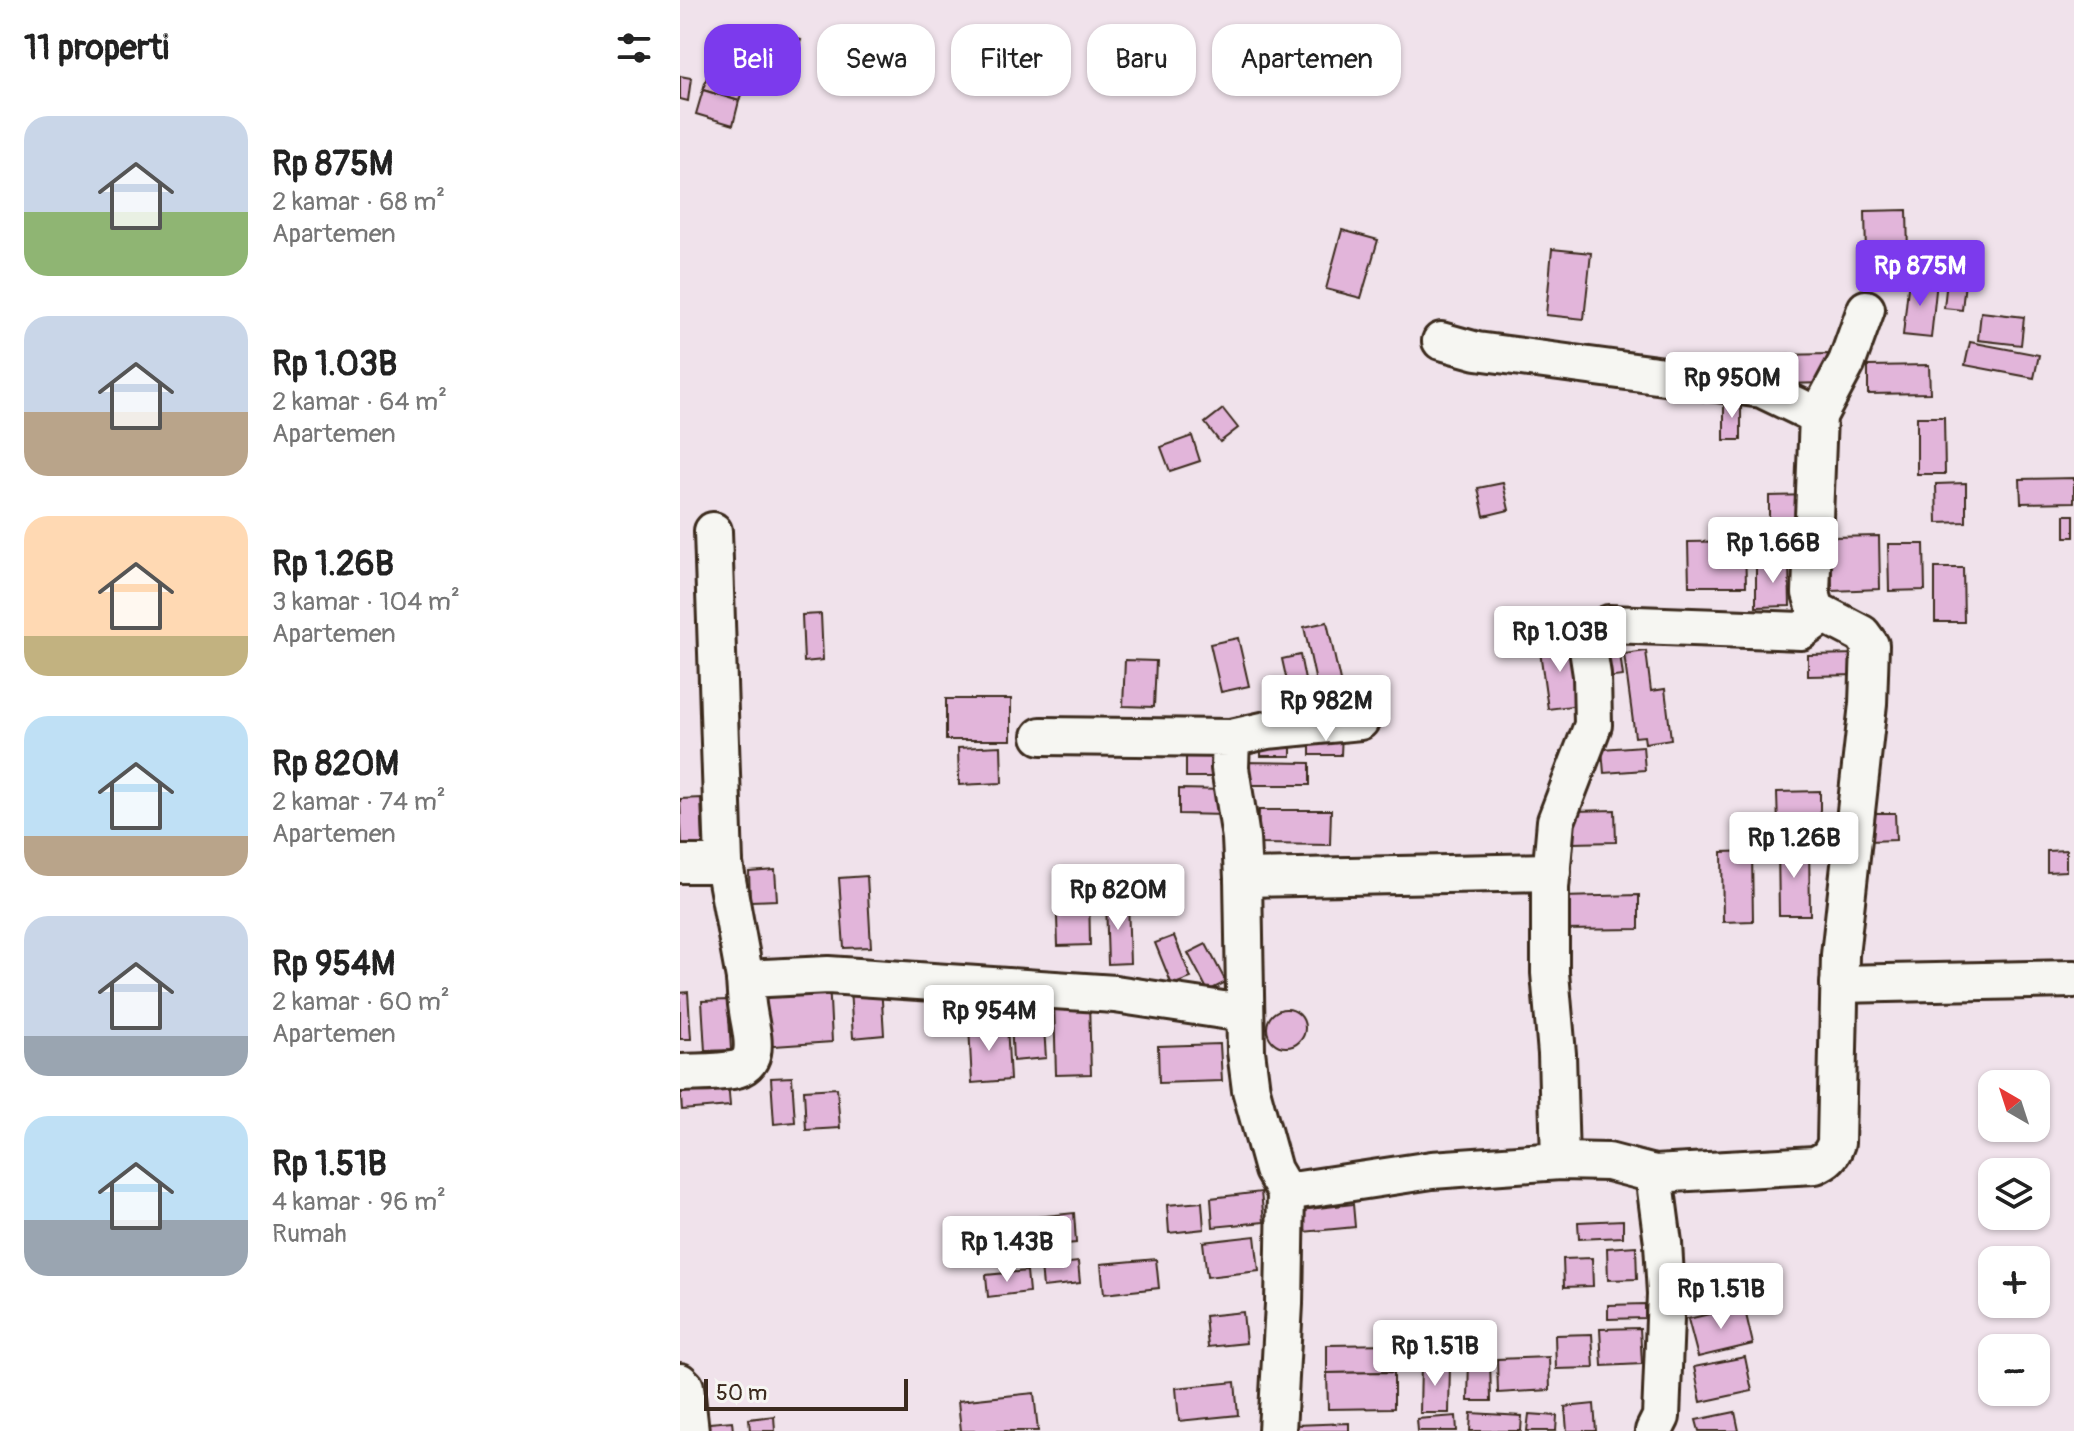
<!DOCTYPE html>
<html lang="id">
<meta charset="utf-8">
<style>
body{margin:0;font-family:Pangolin,sans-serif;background:#f2f2f2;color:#222;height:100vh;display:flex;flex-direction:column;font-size:30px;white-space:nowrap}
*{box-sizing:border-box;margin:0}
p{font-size:26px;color:#767676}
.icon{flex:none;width:44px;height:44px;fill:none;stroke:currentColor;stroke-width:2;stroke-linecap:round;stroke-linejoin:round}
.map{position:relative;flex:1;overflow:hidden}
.sheet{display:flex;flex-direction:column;background:#fff;width:680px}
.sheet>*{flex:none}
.guide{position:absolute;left:24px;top:24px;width:760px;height:72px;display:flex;gap:16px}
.needle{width:52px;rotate:321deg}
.buttons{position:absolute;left:1298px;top:1070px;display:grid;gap:16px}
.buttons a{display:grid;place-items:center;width:72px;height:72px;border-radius:16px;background:#fff;box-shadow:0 2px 6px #0004;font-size:40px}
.scale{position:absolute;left:24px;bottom:20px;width:204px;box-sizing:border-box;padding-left:8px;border:4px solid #3b2a1e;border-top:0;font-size:22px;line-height:28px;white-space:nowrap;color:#3b2a1e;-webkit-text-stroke:6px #f6f6f2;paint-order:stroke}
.price{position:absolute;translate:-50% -68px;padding:0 18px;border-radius:8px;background:#fff;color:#222;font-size:26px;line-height:52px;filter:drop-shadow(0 2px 4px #0008)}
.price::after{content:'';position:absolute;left:50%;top:48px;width:24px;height:18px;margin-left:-12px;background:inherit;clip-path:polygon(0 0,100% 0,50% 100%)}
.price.active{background:#7c3aed;color:#fff}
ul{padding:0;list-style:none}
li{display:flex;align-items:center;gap:24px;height:200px;padding:0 24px}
li span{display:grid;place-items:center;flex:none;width:224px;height:160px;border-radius:24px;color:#555}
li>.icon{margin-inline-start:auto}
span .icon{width:96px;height:96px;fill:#fffc;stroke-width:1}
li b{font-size:34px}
h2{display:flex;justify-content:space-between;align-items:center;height:96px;padding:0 24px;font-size:34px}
.tag{padding:0 28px;border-radius:24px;background:#fff;box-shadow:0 2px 6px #0004;font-size:28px;line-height:72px}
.tag.active{background:#7c3aed;color:#fff}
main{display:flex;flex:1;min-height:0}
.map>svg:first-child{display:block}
</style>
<main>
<section class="sheet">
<h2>11 properti<svg class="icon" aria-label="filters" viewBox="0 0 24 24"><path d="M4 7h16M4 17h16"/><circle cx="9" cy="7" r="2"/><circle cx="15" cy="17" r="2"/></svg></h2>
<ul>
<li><span style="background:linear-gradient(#c9d6e8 60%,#8fb573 0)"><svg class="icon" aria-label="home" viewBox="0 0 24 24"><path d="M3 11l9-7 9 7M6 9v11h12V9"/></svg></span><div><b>Rp 875M</b><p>2 kamar · 68 m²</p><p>Apartemen</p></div></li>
<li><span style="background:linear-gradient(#c9d6e8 60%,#b9a48a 0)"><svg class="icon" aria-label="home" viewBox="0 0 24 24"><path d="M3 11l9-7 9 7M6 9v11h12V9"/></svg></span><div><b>Rp 1.03B</b><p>2 kamar · 64 m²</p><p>Apartemen</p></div></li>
<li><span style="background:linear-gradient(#ffd9b3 75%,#c2b280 0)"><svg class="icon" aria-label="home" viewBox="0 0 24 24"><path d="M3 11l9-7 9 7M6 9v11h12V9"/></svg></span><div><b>Rp 1.26B</b><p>3 kamar · 104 m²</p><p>Apartemen</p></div></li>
<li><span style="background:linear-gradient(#bfe0f5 75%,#b9a48a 0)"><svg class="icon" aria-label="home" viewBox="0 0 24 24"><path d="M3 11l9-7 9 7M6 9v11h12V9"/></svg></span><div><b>Rp 820M</b><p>2 kamar · 74 m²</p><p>Apartemen</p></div></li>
<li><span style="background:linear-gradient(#c9d6e8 75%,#9aa5b1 0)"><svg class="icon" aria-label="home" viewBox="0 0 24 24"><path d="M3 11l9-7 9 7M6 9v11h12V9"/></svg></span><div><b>Rp 954M</b><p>2 kamar · 60 m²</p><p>Apartemen</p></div></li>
<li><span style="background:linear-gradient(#bfe0f5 65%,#9aa5b1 0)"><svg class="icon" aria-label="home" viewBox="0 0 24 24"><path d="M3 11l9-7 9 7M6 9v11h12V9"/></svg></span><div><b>Rp 1.51B</b><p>4 kamar · 96 m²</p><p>Rumah</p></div></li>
</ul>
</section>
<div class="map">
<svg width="1394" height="1431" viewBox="0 0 1394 1431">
<rect width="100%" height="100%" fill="#f0e2eb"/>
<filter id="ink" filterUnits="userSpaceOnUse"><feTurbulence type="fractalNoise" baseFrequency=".0125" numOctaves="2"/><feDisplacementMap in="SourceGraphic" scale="16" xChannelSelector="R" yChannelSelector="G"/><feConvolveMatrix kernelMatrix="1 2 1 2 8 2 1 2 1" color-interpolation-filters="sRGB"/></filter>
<g filter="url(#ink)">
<g fill="#e2b5da" stroke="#3b2a1e" stroke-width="2">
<polygon points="88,30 121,40 112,68 79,58"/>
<polygon points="31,62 68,72 59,101 23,90"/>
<polygon points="0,76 11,78 8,101 0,99"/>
<polygon points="23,90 59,101 53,125 16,114"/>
<polygon points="1227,210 1228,254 1186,255 1185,211"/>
<polygon points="662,230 698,240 681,298 646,289"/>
<polygon points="872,249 911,253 904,319 866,315"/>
<polygon points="1269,261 1287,263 1282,310 1264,308"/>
<polygon points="1229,278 1257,281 1251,338 1223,335"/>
<polygon points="1301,312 1344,317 1341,345 1298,340"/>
<polygon points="1290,342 1359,355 1354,378 1285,365"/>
<polygon points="1148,354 1148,383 1101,384 1101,355"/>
<polygon points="1249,365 1250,393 1188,394 1188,366"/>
<rect x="1044" y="399" width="17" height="41"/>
<polygon points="543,409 558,428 540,442 525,423"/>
<polygon points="1237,417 1264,417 1265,474 1237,474"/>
<polygon points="512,436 520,461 490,471 481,447"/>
<polygon points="1394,478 1394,502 1341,503 1340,479"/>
<polygon points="823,483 829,510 804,516 798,488"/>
<polygon points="1286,483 1286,522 1257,523 1256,484"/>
<polygon points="1129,495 1129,537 1089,538 1089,496"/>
<rect x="1385" y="515" width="9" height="22"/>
<polygon points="1199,536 1200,589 1152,591 1151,537"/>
<polygon points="1065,541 1066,586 1009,586 1008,542"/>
<polygon points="1208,544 1244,544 1245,590 1209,591"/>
<polygon points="1109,562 1110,606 1076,607 1076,563"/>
<polygon points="1255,568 1283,568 1284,622 1255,622"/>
<polygon points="141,614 143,660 124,662 122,615"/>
<polygon points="647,622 662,690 639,696 624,627"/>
<polygon points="558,638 569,686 541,692 530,644"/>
<polygon points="938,639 943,676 918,679 913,642"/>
<polygon points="891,640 900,705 868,709 859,644"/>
<polygon points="966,651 971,691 985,689 991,739 965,743 964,736 955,737 944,654"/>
<polygon points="1179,654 1179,675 1128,676 1128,655"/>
<polygon points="620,655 627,690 610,695 602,659"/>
<polygon points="445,660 476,661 474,707 443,706"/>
<polygon points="682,685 686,705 674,708 669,688"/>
<rect x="266" y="699" width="65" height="41"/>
<polygon points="630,732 662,732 661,755 630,755"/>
<rect x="581" y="737" width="30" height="19"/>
<polygon points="321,746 322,783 279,785 278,748"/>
<polygon points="963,746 965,770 924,773 922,749"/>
<polygon points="506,748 539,749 538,777 506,777"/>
<polygon points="560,762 630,763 630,785 560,785"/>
<polygon points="499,789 547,790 546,815 499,814"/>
<polygon points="1140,791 1140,826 1098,827 1097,792"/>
<polygon points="21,798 23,846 2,848 0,799"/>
<polygon points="579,810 651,810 650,845 578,844"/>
<polygon points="935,810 936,842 893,843 893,811"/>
<polygon points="1188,813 1215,813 1216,840 1189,841"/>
<polygon points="1129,845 1130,915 1099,915 1098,846"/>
<polygon points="1386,850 1386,871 1367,872 1367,851"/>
<polygon points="1072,851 1073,921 1043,922 1042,852"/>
<polygon points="95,870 97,900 70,901 69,872"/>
<polygon points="187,876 191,947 164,948 159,878"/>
<polygon points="409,888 410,945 378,946 376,889"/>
<polygon points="959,895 959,929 883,930 882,897"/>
<polygon points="426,900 448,900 450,963 428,964"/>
<polygon points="494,936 511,978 492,985 475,943"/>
<polygon points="526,944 546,982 528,991 508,953"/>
<polygon points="149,979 152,1042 80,1047 76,984"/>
<polygon points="201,984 204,1035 173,1038 170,987"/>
<polygon points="8,992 11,1039 0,1039 0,993"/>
<polygon points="362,997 366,1058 333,1061 330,999"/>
<polygon points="48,1000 51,1050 25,1051 22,1001"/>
<polygon points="409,1001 411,1074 376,1075 374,1002"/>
<circle cx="606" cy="1028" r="19"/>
<polygon points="327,1024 330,1080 292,1083 289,1026"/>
<polygon points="540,1044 542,1081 479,1083 478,1046"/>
<polygon points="112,1077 115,1122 94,1124 91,1078"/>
<polygon points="48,1081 50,1106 2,1110 0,1085"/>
<polygon points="157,1088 160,1128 126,1130 124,1090"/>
<polygon points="581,1192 584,1222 533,1227 531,1198"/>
<polygon points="522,1202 524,1229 489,1233 487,1205"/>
<polygon points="673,1204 675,1227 623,1232 620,1210"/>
<polygon points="394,1213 396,1243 351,1247 348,1218"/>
<polygon points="943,1220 943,1237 899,1239 898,1222"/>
<polygon points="575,1236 579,1271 527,1277 523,1242"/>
<polygon points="956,1246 957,1279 928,1280 927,1248"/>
<polygon points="912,1258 913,1286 884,1287 883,1259"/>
<polygon points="476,1259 479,1288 424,1294 421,1264"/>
<polygon points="398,1262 400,1283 363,1287 361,1266"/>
<polygon points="347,1271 349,1292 308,1297 306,1275"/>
<polygon points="1024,1290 1024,1307 1008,1307 1007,1291"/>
<polygon points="965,1304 965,1318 928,1319 928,1305"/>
<polygon points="1064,1306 1073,1344 1018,1357 1008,1319"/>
<polygon points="563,1312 566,1343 528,1347 525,1316"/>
<polygon points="960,1328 962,1364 922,1366 920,1329"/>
<polygon points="912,1334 914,1368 876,1369 875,1335"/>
<polygon points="714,1344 714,1372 647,1373 647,1345"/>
<polygon points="869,1357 870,1390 818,1393 817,1359"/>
<polygon points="1065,1357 1072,1391 1021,1402 1014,1367"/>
<polygon points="789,1358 810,1358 811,1401 788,1401"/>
<polygon points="741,1363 770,1364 769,1413 740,1413"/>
<polygon points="714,1372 714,1408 648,1409 647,1373"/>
<polygon points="555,1382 558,1415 499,1421 496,1388"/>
<polygon points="354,1393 358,1431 281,1431 278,1401"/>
<polygon points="914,1404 916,1431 887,1431 885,1407"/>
<polygon points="1055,1412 1059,1431 1019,1431 1016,1420"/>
<polygon points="791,1413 842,1416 841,1431 790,1431"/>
<polygon points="849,1414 877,1416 876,1431 847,1431"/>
<polygon points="94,1416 95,1431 70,1431 69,1419"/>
<polygon points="776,1416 777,1431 738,1431 737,1419"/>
<polygon points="52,1421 53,1431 19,1431 18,1424"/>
<polygon points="669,1423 669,1431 616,1431 615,1425"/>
</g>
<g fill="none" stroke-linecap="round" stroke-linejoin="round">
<defs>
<g id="minor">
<polyline points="761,341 797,351 1082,389 1138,416"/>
<polyline points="33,531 44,864"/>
<polyline points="361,736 551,738 550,768 561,838 563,878 566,1051 571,1090 593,1170 606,1192 604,1304 597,1431"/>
<polyline points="551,738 587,730 680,721"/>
<polyline points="0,864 44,864 65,979"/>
<polyline points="563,878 872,872"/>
<polyline points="1159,984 1394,979"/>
<path d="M0,1073C17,1072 35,1073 52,1070C83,1065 71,1033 68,1011C66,1001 66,990 65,979L148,975L435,994L563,1013"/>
<polyline points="880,1161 877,1054 870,973 870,888 876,821 913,725 912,675 907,643 913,632 929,624 1121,631 1143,615"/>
<polyline points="974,1174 983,1243 986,1294 981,1417 974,1431"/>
<path d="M606,1192L752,1170L880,1161L928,1162L974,1174L1135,1165C1147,1160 1152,1155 1156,1143L1160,955L1188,704L1190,645L1182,634L1136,610L1131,593L1138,416L1167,362L1186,309"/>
<polyline points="0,1382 5,1387 10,1431"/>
</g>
</defs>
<use href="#minor" stroke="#3b2a1e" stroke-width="42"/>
<use href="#minor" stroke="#f6f6f2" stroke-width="36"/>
</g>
</g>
</svg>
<div class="buttons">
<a><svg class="needle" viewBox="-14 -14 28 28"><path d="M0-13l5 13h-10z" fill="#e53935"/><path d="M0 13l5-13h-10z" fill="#767676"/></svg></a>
<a><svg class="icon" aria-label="layers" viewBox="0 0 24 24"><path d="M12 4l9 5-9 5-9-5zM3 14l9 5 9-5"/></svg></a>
<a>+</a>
<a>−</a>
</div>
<div class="scale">50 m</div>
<b class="price active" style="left:1240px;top:308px">Rp 875M</b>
<b class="price" style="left:1052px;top:420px">Rp 950M</b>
<b class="price" style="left:1093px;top:585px">Rp 1.66B</b>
<b class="price" style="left:880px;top:674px">Rp 1.03B</b>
<b class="price" style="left:646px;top:743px">Rp 982M</b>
<b class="price" style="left:1114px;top:880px">Rp 1.26B</b>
<b class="price" style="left:438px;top:932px">Rp 820M</b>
<b class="price" style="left:309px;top:1053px">Rp 954M</b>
<b class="price" style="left:327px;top:1284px">Rp 1.43B</b>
<b class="price" style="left:1041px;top:1331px">Rp 1.51B</b>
<b class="price" style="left:755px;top:1388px">Rp 1.51B</b>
<div class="guide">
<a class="tag active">Beli</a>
<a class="tag">Sewa</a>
<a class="tag">Filter</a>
<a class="tag">Baru</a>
<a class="tag">Apartemen</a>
</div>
</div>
</main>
